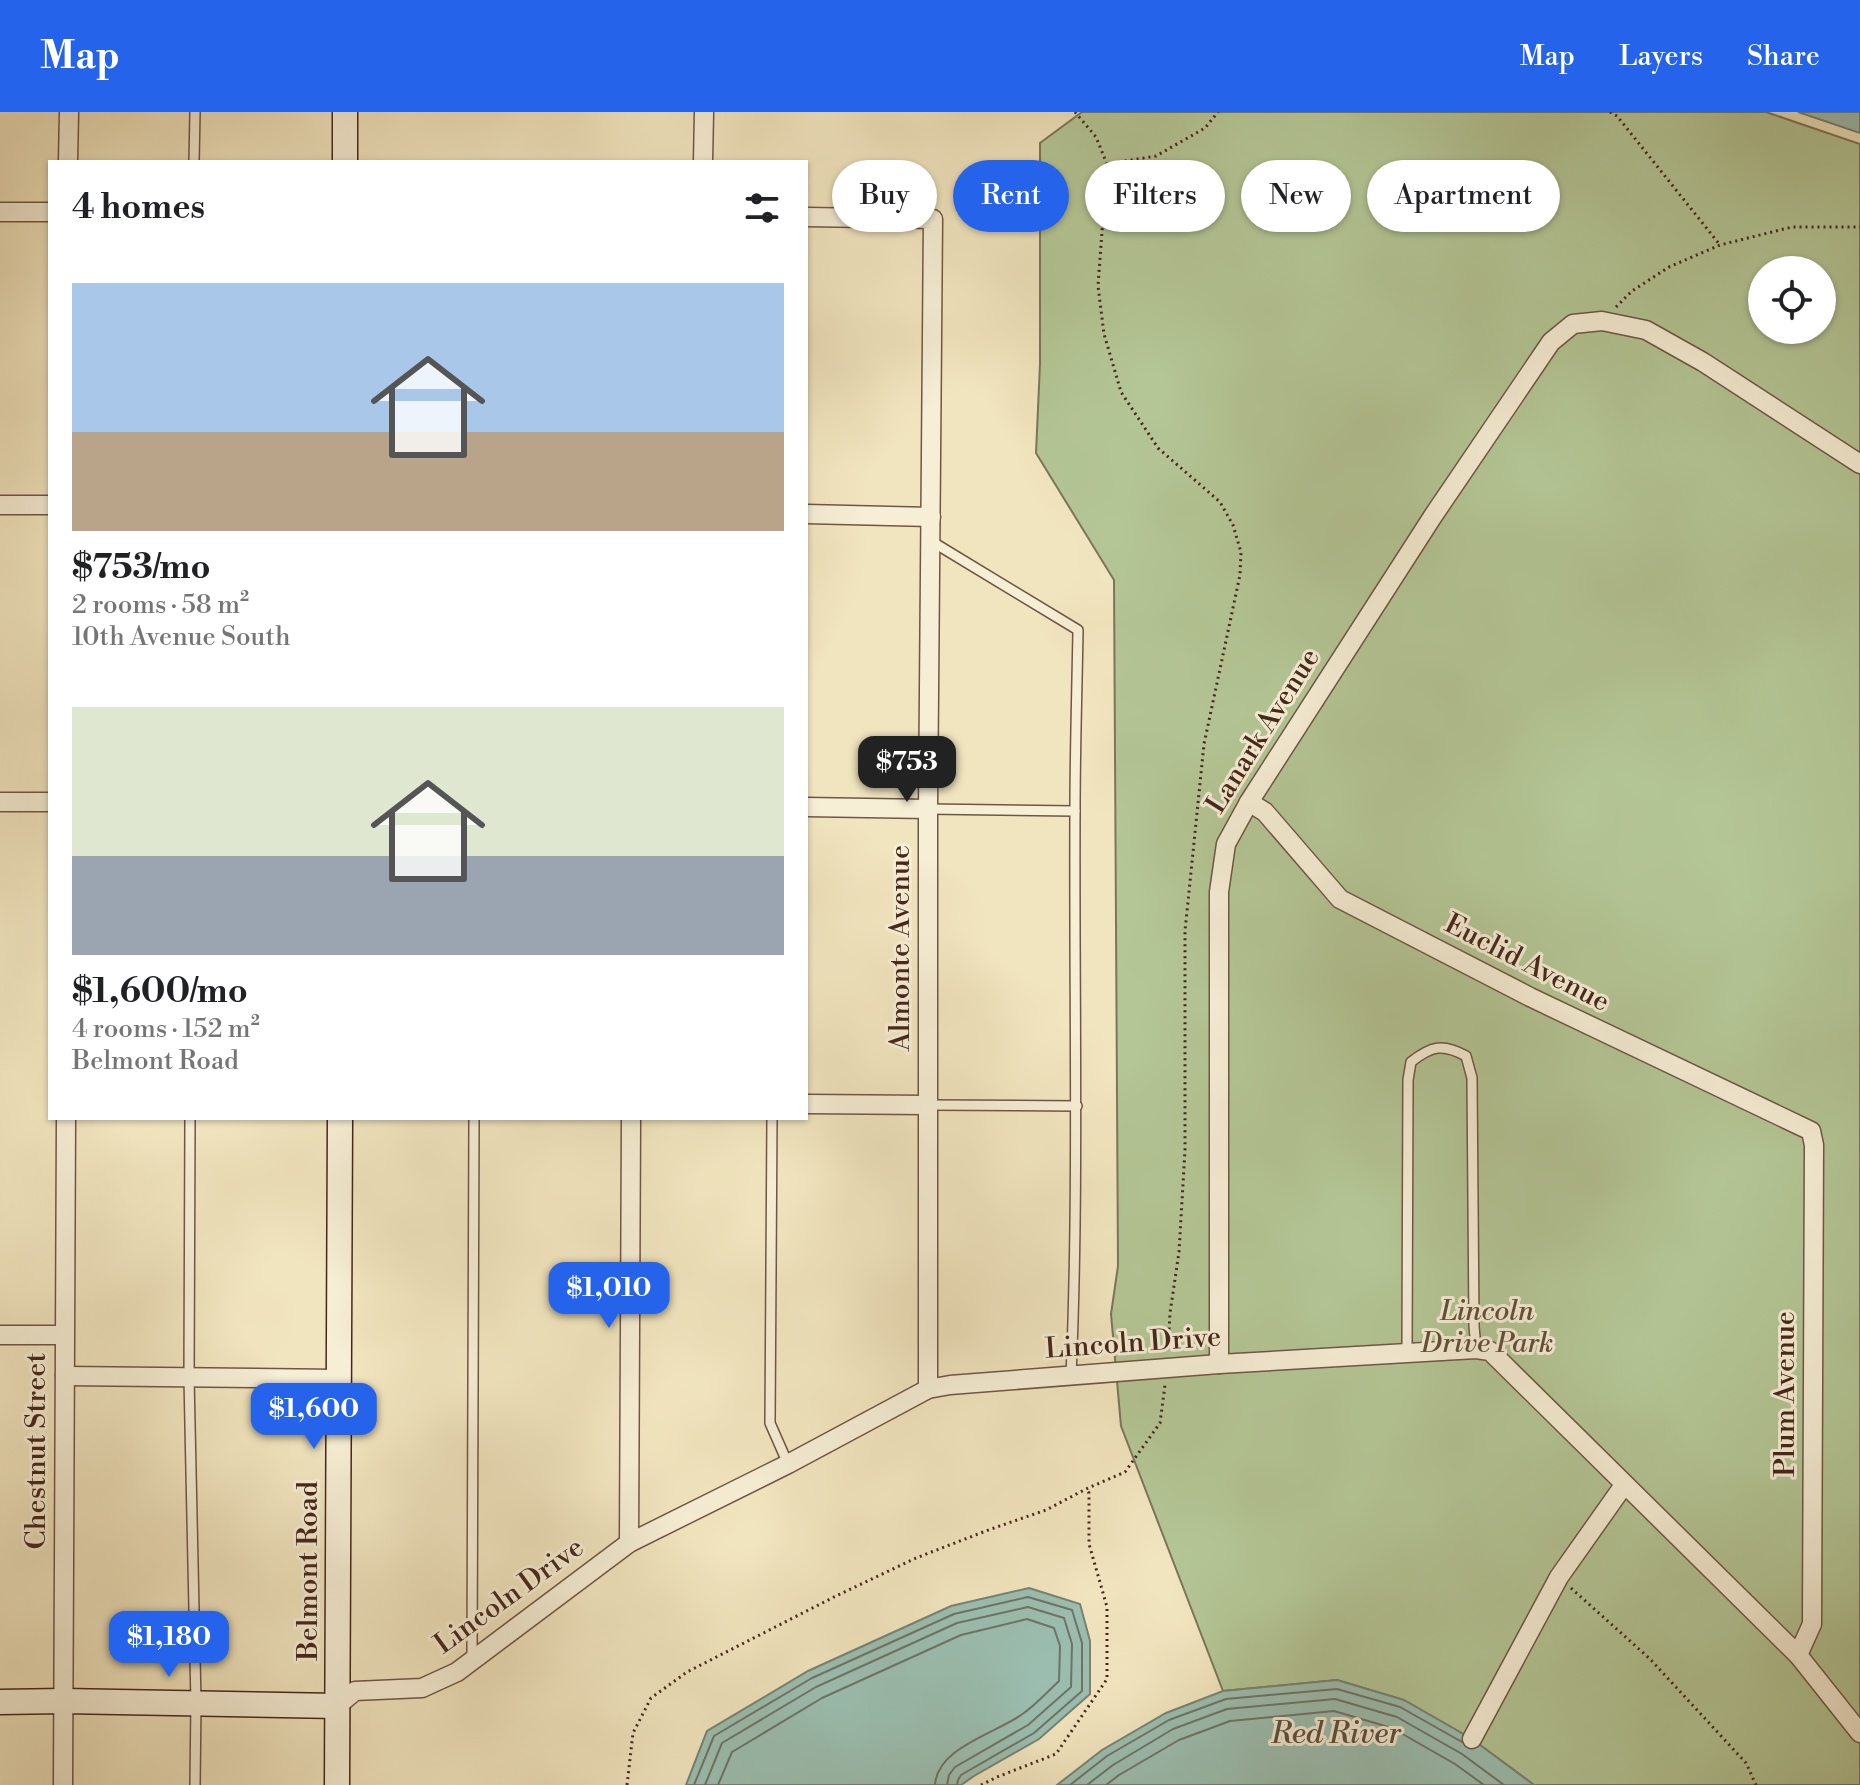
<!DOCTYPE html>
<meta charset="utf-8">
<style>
body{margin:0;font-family:"Libre Bodoni",serif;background:#f2f2f2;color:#202124;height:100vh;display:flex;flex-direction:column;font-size:30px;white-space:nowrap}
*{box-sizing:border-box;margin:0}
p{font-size:26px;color:#757577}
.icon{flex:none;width:44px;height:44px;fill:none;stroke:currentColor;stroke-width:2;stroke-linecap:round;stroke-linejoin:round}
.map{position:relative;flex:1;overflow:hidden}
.sheet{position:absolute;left:48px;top:48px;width:760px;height:960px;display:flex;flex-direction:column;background:#fff;border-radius:0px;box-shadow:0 2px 6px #0004}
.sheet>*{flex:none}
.top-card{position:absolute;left:832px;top:48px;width:760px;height:72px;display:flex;gap:16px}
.fabs{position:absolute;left:1748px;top:144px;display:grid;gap:16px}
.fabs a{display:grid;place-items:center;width:88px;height:88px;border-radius:50%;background:#fff;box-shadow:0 2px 6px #0004;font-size:40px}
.price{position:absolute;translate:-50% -68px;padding:0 18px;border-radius:16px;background:#2563eb;color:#fff;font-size:26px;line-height:52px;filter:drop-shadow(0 2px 4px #0008)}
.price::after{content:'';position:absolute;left:50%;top:48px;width:24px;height:18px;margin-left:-12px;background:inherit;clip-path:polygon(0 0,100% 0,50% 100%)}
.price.on{background:#222;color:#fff}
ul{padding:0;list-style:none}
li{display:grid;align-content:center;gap:16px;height:424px;padding:0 24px}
li span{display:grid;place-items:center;height:248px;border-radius:0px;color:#555}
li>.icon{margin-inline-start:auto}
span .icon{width:144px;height:144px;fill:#fffc;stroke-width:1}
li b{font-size:34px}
h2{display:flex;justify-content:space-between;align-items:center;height:96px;padding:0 24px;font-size:34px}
.tag{padding:0 28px;border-radius:36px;background:#fff;box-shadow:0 2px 6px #0004;font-size:28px;line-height:72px}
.tag.on{background:#2563eb;color:#fff}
header{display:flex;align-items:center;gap:48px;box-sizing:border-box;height:112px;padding:0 40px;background:#2563eb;color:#fff}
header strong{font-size:38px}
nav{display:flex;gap:44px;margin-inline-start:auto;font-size:28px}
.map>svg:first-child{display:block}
</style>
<header>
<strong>Map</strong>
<nav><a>Map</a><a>Layers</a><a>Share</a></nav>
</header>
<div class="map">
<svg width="1860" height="1673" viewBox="0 0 1860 1673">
<rect width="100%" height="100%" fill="#f1e5bf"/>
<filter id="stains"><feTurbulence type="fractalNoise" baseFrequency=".0025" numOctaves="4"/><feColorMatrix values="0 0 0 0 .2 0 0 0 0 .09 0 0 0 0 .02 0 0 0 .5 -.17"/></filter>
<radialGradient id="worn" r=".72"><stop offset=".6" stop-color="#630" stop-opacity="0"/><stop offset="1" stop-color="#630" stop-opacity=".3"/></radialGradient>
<path fill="#b4c696" stroke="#7c7658" stroke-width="2" fill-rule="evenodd" d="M1082,0H1766L1860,32V1673H1534L1472,1627L1403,1588L1337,1568L1223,1579L1121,1314L1111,1202L1118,1154L1114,468L1036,341L1040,252V31ZM1762,158H1822V218H1762Z"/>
<g fill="#9bbfb1" stroke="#798275" stroke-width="2">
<polygon points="1798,0 1860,0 1860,21"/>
<polygon points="1029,1476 1080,1492 1090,1529 1090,1582 1039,1627 974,1664 961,1673 686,1673 707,1619 808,1559 951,1494"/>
<polygon points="1337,1568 1404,1588 1472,1627 1534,1673 1057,1673 1102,1638 1166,1601 1223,1579"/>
</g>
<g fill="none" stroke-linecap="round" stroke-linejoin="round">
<g stroke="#707366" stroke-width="2">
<polyline points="694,1673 714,1624 812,1566 954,1502 1028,1485 1072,1498 1082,1531 1082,1579 1034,1621 961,1663 958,1668 957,1673"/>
<polyline points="705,1673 722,1631 816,1575 957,1511 1028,1495 1064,1506 1072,1532 1071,1575 1028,1613 955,1655 949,1663 947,1673"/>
<path d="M718,1673L732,1640L822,1586L961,1523L1027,1507L1054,1516L1060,1534L1059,1569C1047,1580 1035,1594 1021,1603C994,1622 937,1636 935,1673"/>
<polyline points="1070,1673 1107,1644 1169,1608 1226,1587 1337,1577 1400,1595 1462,1630"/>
<polyline points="1087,1673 1113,1653 1173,1617 1227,1597 1335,1587 1397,1605 1462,1642 1504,1673"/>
<polyline points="1106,1673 1119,1663 1179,1628 1230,1609 1334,1599 1392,1616 1455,1652 1484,1673"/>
</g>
<defs>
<g id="lane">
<polyline points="194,50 195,0"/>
<path d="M931,429L1078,518C1077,578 1075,639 1075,700C1074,888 1079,1076 1071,1264"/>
<polyline points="928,697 1075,699"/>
<polyline points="928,993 1077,994"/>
<polyline points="190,1006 189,1266 196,1591 195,1673"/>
<polyline points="772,1006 770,1311 788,1352"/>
<path d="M1407,1241L1408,968L1411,950C1431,934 1443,931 1466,944L1472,966L1474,1214L1476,1237"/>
<polyline points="472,1547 474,1006"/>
</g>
<g id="street">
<polyline points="68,50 69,0"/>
<polyline points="703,50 704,0"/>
<polyline points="0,100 50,100"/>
<polyline points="806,105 933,107 928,697 928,1277"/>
<polyline points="0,393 50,393"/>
<polyline points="806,402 931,405"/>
<polyline points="0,690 50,690"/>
<polyline points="1249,690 1265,700 1340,787 1530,885 1811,1019 1814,1033 1812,1512 1798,1543"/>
<polyline points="806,695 928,697"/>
<polyline points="806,992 928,993"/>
<polyline points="0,1223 64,1223"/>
<polyline points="1219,1252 1219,780 1226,732 1249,690 1433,404 1551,230 1573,212 1602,209 1646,218 1703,250 1860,352"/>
<polyline points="65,1264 339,1267"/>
<polyline points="629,1431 631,1006"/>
<polyline points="337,1594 355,1579 422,1576 457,1560 629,1431 788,1352 928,1277 950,1273 1219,1252 1476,1237 1490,1239 1798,1543 1860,1621"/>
<polyline points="1472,1627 1559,1465 1624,1373"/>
<polyline points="63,1673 66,1006"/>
</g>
<g id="secondary">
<polyline points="345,50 345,0"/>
<polyline points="0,1590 63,1589 337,1594"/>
<polyline points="337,1673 340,1006"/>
</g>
</defs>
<use href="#lane" stroke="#705644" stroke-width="12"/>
<use href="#street" stroke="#705644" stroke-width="21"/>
<use href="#secondary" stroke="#45271b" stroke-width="27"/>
<g stroke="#45271b" stroke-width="3" stroke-dasharray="2 4" stroke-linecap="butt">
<polyline points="1075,0 1096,25 1107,52 1098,174 1104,222 1121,280 1158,336 1220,390 1233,413 1241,440 1240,463 1204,632 1185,819 1185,1038 1179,1140 1170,1201 1168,1238"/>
<polyline points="1610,0 1617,4 1720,133"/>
<polyline points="1107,52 1156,44 1205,16 1218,0"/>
<polyline points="1616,195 1632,179 1669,155 1720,133 1792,115 1860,115"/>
<polyline points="1571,1476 1650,1547 1746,1651 1756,1673"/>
<polyline points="627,1673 633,1621 651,1586 687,1560 836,1484 916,1446 991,1417 1046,1398 1086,1377 1125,1360 1160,1311 1165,1273"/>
<polyline points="981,1673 997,1665 1056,1642 1107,1567 1107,1495 1089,1432 1089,1381 1086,1377"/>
</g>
<use href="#lane" stroke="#f6eed5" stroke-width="9"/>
<use href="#street" stroke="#f6eed5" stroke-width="18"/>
<use href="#secondary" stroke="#f6eed5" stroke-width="24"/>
</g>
<g text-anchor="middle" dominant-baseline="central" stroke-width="6" stroke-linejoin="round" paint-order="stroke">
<g font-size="28" fill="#45271b" stroke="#f6eed5">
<text transform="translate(1263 619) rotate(-58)">Lanark Avenue</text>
<text transform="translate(900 836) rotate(-90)">Almonte Avenue</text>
<text transform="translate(1527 851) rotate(27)">Euclid Avenue</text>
<text transform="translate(1133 1231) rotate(-4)">Lincoln Drive</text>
<text transform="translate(1785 1282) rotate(-90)">Plum Avenue</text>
<text transform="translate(36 1339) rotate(-90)">Chestnut Street</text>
<text transform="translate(308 1459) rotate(-90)">Belmont Road</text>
<text transform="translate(509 1484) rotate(-36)">Lincoln Drive</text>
</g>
<g font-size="28" font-style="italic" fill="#614f3a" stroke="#f6eed5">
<text x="1487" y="1199">Lincoln<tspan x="1487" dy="32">Drive Park</tspan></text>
</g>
<g font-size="30" font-style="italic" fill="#5a4d40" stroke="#f6eed5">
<text x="1336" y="1622">Red River</text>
</g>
</g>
<rect width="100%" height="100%" filter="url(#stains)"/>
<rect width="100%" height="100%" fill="url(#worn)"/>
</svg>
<div class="fabs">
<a><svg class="icon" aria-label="locate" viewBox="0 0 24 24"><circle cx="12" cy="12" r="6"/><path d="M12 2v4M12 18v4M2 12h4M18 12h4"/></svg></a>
</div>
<b class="price on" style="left:907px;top:692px">$753</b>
<b class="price" style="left:609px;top:1218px">$1,010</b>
<b class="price" style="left:314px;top:1339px">$1,600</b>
<b class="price" style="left:169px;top:1567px">$1,180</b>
<div class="top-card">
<a class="tag">Buy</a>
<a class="tag on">Rent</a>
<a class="tag">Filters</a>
<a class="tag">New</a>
<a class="tag">Apartment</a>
</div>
<section class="sheet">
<h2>4 homes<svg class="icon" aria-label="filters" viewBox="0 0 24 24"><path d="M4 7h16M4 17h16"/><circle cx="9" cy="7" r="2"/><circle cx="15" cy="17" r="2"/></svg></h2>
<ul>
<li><span style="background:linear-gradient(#a9c7e8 60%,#b9a48a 0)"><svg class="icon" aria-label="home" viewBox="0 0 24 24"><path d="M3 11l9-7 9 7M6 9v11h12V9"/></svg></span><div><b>$753/mo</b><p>2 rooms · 58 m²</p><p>10th Avenue South</p></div></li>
<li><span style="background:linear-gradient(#dfe7d0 60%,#9aa5b1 0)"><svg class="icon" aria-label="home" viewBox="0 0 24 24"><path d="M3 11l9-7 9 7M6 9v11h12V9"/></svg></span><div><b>$1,600/mo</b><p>4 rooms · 152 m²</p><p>Belmont Road</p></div></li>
</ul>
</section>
</div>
